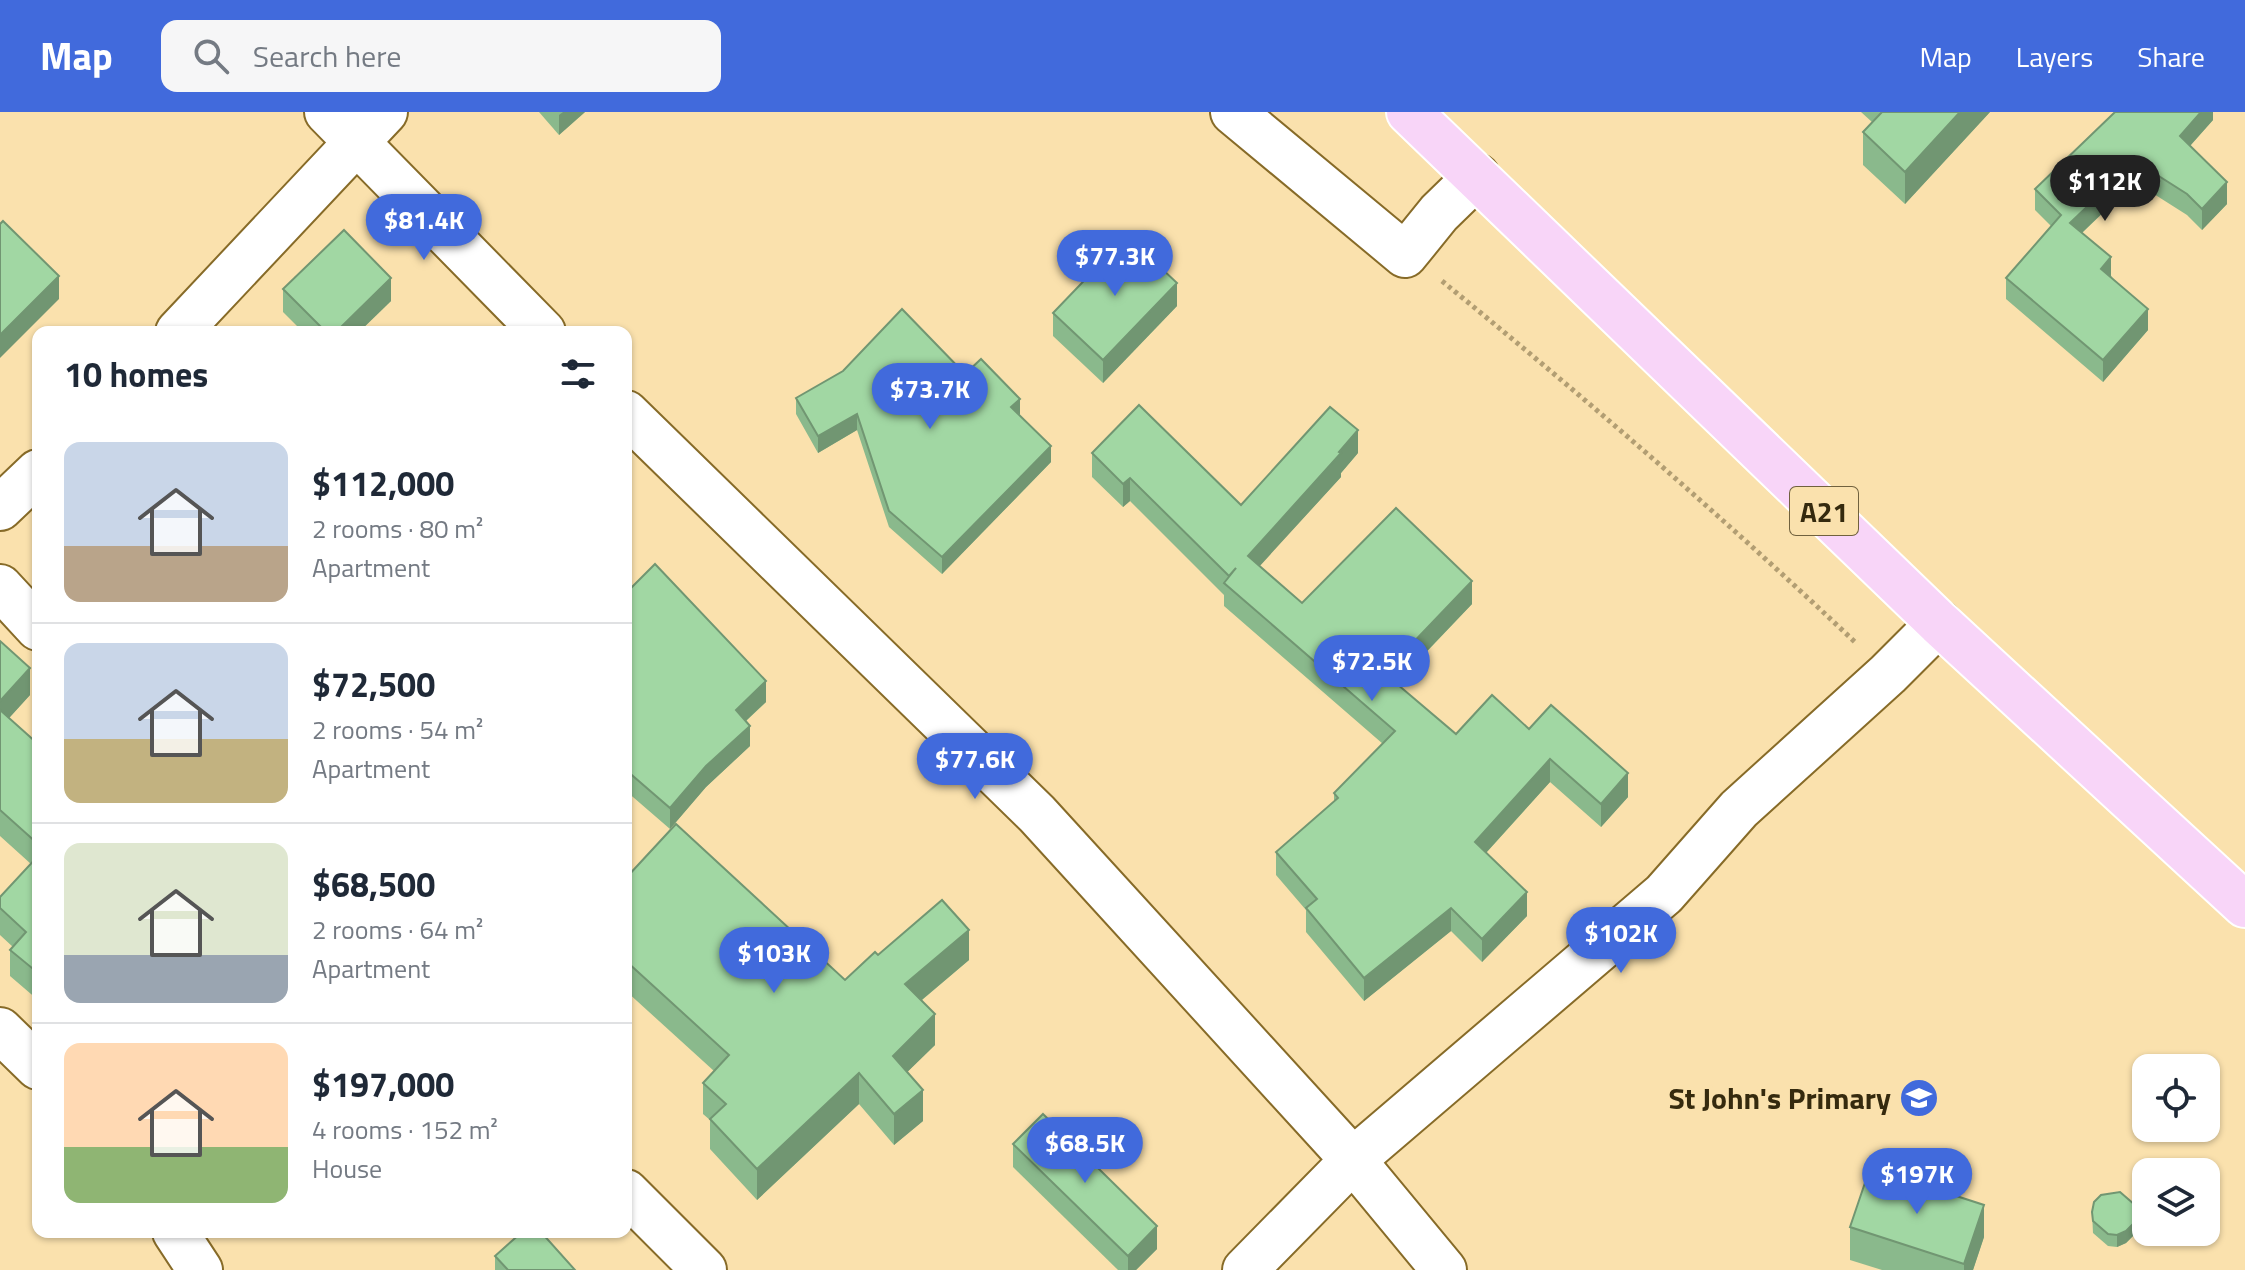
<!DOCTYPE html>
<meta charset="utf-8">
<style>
body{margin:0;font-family:"Titillium Web",sans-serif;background:#f6f6f7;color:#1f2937;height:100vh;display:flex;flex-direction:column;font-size:30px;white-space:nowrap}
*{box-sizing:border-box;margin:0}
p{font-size:26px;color:#747a83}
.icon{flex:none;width:44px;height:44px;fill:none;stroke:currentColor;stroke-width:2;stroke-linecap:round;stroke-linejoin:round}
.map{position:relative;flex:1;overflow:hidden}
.side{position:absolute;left:32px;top:214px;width:600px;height:912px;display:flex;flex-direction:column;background:#fff;border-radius:16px;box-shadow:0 2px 6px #0004}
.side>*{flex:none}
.controls{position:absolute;left:2132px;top:942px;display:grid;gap:16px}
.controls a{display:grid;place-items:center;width:88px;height:88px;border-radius:16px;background:#fff;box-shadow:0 2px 6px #0004;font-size:40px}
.price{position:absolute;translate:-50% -68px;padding:0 18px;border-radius:28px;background:#416adc;color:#fff;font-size:26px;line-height:52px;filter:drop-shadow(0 2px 4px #0008)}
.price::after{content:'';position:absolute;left:50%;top:48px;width:24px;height:18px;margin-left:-12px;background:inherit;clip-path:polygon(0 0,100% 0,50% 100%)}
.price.active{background:#222;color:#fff}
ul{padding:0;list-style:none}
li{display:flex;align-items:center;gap:24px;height:200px;padding:0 32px}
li+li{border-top:2px solid #e0e1e3}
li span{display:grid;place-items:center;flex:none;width:224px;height:160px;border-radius:16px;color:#555}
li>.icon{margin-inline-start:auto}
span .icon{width:96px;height:96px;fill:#fffc;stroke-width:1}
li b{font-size:34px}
h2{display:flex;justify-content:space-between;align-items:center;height:96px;padding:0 32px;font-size:34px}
header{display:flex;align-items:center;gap:48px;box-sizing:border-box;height:112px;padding:0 40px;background:#416adc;color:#fff}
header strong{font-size:38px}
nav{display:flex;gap:44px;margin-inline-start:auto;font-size:28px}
.search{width:560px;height:72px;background:#f6f6f7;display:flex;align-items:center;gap:20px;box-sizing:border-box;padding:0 28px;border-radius:16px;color:#747a83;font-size:30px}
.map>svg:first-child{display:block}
</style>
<header>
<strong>Map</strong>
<div class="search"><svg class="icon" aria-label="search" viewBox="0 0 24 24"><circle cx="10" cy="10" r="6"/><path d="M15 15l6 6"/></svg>Search here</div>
<nav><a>Map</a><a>Layers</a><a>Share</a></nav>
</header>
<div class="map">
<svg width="2245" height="1158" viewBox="0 0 2245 1158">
<rect width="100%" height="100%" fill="#fae1ad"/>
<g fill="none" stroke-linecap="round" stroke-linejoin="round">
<defs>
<g id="minor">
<polyline points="327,0 543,220"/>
<polyline points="1233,0 1405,143 1439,101 1477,64"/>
<polyline points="178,220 385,0"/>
<polyline points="626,301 1037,702 1353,1048 1444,1158"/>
<polyline points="0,396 38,360"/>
<polyline points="0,475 38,516"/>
<polyline points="0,918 38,955"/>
<polyline points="626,1080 704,1158"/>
<polyline points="175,1120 200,1158"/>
<polyline points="1245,1158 1353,1048 1664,782 1739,697 1888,562 1939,511"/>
</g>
<polyline id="major" points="1409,0 1939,511 2245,793"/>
</defs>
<use href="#minor" stroke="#876b28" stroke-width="48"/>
<use href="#major" stroke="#fff" stroke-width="48"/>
<path stroke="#b29e73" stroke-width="5" stroke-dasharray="4 4" stroke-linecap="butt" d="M1442,169C1584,285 1723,405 1856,531"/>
<use href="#minor" stroke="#fff" stroke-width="44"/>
<use href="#major" stroke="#f8d5f8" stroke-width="44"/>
</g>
<g fill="#8ab98c">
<polygon points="539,0 585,0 559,23"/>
<polygon points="1861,0 1990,0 1905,92 1863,53 1863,20 1872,10"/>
<polygon points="2213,0 2213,8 2190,34 2227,92 2202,118 2187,103 2135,70 2082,121 2148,218 2103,270 2006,187 2006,166 2051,114 2035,98 2035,77"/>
<polygon points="283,177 391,189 359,220 303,220 283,200"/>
<polygon points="1177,194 1103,271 1053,224 1053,201"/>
<polygon points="965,262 1019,303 1051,350 942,462 889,415 857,318 818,341 796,302 796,286"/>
<polygon points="1092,341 1241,393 1358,341 1341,361 1341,365 1259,454 1302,491 1472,492 1396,572 1456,622 1529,617 1628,685 1601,715 1550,670 1486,741 1527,804 1482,850 1451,819 1364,889 1306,820 1306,798 1276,763 1276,740 1334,690 1334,681 1383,632 1224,494 1224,483 1130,389 1123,395 1092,365"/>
<polygon points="626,481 766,590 746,609 750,634 706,675 670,717 626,679"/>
<polygon points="0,529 30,583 9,606 38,632 38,888 10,864 10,838 13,835 0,823 0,785 31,752 0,724"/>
<polygon points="626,766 845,868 878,843 969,848 922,888 935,933 907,960 923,1009 894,1033 859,992 757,1088 710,1037 710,1008 703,1002 703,971 714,959 626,879"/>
<polygon points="1013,1032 1157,1137 1136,1158 1118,1158 1013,1055"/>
<polygon points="2092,1100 2136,1115 2133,1124 2126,1131 2117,1135 2108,1134 2093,1121"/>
<polygon points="1850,1115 1984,1125 1973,1158 1882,1158 1850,1148"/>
<polygon points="495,1144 575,1158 495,1158"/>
</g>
<g fill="#719672">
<polygon points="563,0 585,0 559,23 559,3"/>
<polygon points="1960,0 1990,0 1905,92 1905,60"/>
<polygon points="2201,0 2213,0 2213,8 2180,45 2180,24"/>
<polygon points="2135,49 2135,70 2070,132 2070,111"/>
<polygon points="2227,70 2227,92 2202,118 2202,97"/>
<polygon points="2111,145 2111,167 2101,157"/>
<polygon points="59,164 59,187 0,246 0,223"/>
<polygon points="391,166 391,189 359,220 336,220"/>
<polygon points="1177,171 1177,194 1103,271 1103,248"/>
<polygon points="2148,197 2148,218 2103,270 2103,248"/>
<polygon points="1020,287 1020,303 1011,295"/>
<polygon points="857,302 857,318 818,341 818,324"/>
<polygon points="1358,318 1358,341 1341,361 1341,365 1248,467 1248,444"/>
<polygon points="1051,334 1051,350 942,462 942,445"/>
<polygon points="1130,366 1130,389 1123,395 1123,372"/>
<polygon points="1472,469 1472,492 1384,584 1384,561"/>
<polygon points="30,556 30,583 0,616 0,589"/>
<polygon points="766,569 766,590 736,618 736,598"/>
<polygon points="750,614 750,634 706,675 670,717 670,696 706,654"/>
<polygon points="1550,647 1550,670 1475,753 1475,730"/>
<polygon points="1628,661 1628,685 1601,715 1601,692"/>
<polygon points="1527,780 1527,804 1482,850 1482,827"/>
<polygon points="1451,796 1451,819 1364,889 1364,866"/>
<polygon points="969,818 969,848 905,902 905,872"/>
<polygon points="935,902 935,933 893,974 893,944"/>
<polygon points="859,961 859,992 757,1088 757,1057"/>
<polygon points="923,978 923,1009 894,1033 894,1002"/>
<polygon points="1984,1093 1984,1125 1973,1158 1964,1158 1964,1152"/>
<polygon points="2136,1103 2136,1115 2133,1124 2126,1131 2117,1135 2117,1123"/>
<polygon points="1157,1114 1157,1137 1136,1158 1128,1158 1128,1144"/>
</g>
<g fill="#a1d7a3" stroke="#719672" stroke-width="2">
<polygon points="1882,0 1960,0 1905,60 1863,20"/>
<polygon points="2115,0 2201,0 2180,24 2227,70 2202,97 2187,82 2135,49 2070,111 2111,145 2101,157 2148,197 2103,248 2006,166 2061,103 2035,77"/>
<polygon points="3,109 59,164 0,223 0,112"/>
<polygon points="344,118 391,166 336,220 326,220 283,177"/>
<polygon points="1127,124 1177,171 1103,248 1053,201"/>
<polygon points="902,197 965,262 981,247 1020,287 1011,295 1051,334 942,445 889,399 857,302 818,324 796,286 843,259"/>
<polygon points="1139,293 1241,393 1330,295 1358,318 1339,340 1341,341 1248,444 1302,491 1396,396 1472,469 1384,561 1456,622 1492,583 1529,617 1551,593 1628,661 1601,692 1550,647 1475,730 1527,780 1482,827 1451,796 1364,866 1306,796 1317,787 1276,740 1338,686 1334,681 1395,619 1224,471 1236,456 1229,464 1130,366 1123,372 1092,341"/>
<polygon points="655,452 766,569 736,598 750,614 706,654 670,696 626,658 626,481"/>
<polygon points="0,529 30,556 0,589"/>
<polygon points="0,598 38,632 38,732 0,698"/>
<polygon points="676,712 845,868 875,840 878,843 942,788 969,818 905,872 935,902 893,944 923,978 894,1002 859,961 757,1057 710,1007 726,992 703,971 729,943 626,849 626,766"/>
<polygon points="38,744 38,861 10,838 26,820 0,796 0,785"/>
<polygon points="1043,1002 1157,1114 1128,1144 1013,1032"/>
<polygon points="1870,1056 1984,1093 1964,1152 1850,1115"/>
<polygon points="2120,1080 2135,1093 2136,1103 2133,1112 2126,1119 2117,1123 2108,1122 2093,1109 2092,1100 2094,1090 2101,1083"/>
<polygon points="522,1120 541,1120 575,1158 508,1158 495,1144"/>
</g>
<defs>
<symbol id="school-disc" viewBox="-11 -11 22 22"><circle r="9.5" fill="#416adc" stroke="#fae1ad"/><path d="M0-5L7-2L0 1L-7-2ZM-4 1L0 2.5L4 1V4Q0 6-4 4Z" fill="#fff"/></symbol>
</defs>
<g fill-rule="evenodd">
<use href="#school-disc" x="1897" y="964" width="44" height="44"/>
</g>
<g text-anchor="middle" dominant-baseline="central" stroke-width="8" stroke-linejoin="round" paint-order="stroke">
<rect fill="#fae1ad" stroke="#70613e" stroke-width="2" x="1790" y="375" width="68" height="48" rx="6"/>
<g font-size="28" font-weight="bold" fill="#352a0e">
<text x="1824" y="399">A21</text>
</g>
<g font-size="30" font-weight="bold" fill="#352a0e" stroke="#fae1ad" text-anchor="end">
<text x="1891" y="986">St John's Primary</text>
</g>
</g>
</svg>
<div class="controls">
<a><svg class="icon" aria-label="locate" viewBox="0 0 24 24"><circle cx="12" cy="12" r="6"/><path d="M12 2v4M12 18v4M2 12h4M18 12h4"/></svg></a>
<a><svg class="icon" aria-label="layers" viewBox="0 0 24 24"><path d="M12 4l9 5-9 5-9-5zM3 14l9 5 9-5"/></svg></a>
</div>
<b class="price active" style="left:2105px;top:111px">$112K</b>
<b class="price" style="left:424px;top:150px">$81.4K</b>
<b class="price" style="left:1115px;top:186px">$77.3K</b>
<b class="price" style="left:930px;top:319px">$73.7K</b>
<b class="price" style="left:1372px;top:591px">$72.5K</b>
<b class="price" style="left:975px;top:689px">$77.6K</b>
<b class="price" style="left:1621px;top:863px">$102K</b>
<b class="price" style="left:774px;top:883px">$103K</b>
<b class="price" style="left:1085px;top:1073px">$68.5K</b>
<b class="price" style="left:1917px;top:1104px">$197K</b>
<section class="side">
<h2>10 homes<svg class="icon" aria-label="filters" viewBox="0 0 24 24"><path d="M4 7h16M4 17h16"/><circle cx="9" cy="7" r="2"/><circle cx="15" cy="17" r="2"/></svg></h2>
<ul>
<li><span style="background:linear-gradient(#c9d6e8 65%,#b9a48a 0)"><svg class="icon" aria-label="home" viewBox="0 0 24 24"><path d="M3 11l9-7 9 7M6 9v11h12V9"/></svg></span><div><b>$112,000</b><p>2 rooms · 80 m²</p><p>Apartment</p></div></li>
<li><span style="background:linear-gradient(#c9d6e8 60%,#c2b280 0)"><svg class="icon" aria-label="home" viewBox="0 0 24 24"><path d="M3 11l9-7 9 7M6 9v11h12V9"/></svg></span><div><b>$72,500</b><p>2 rooms · 54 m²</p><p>Apartment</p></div></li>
<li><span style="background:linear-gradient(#dfe7d0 70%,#9aa5b1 0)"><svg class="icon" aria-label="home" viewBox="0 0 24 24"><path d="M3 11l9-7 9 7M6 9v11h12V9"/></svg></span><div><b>$68,500</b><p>2 rooms · 64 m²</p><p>Apartment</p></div></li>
<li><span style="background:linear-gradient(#ffd9b3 65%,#8fb573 0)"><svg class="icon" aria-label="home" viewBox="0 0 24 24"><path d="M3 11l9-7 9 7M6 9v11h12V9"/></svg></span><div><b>$197,000</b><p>4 rooms · 152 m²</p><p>House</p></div></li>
</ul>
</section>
</div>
